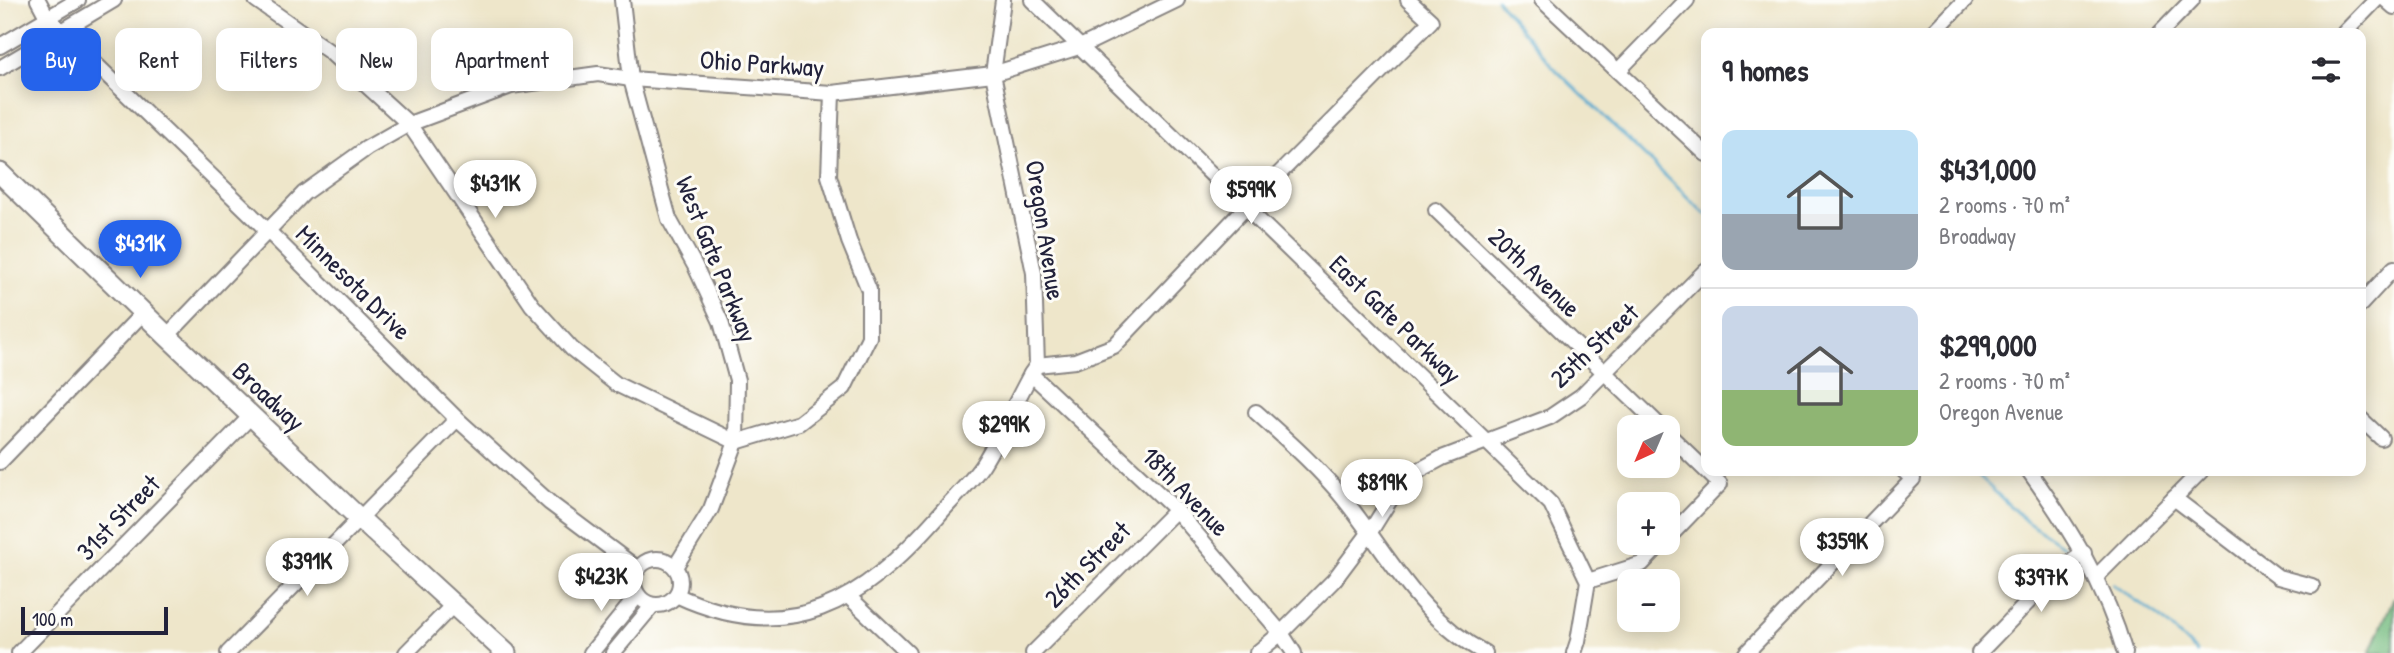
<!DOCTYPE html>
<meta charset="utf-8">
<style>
body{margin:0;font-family:"Patrick Hand",sans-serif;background:#f2f2f3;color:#2b2b33;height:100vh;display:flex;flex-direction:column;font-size:26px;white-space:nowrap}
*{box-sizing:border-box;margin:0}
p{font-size:23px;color:#7c7c81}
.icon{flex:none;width:38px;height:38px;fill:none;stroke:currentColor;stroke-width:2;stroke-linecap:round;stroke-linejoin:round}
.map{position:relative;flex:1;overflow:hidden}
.drawer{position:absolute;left:1701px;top:28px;width:665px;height:448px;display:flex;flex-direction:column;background:#fff;border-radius:14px;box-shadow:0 4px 18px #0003}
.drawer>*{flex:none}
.hud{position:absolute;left:21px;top:28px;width:665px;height:63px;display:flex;gap:14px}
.needle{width:46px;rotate:224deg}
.tools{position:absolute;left:1617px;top:415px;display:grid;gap:14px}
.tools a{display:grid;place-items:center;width:63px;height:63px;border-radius:14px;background:#fff;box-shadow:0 4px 18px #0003;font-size:35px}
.scale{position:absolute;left:21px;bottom:18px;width:147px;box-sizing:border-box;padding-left:7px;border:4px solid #22223b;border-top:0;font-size:19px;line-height:24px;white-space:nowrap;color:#22223b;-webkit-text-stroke:5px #fdfcf7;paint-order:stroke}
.price{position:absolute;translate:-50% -60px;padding:0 16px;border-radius:24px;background:#fff;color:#222;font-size:23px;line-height:46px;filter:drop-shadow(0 2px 4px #0008)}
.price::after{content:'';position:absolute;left:50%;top:42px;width:21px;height:16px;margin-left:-10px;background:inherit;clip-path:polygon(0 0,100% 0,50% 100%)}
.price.on{background:#2563eb;color:#fff}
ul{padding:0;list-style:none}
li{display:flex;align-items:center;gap:21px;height:175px;padding:0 21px}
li+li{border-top:2px solid #e1e1e2}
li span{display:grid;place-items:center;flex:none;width:196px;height:140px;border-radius:14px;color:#555}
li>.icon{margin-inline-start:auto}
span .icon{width:84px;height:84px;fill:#fffc;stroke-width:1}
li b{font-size:30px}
h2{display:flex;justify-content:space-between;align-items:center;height:84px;padding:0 21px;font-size:30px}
.tag{padding:0 24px;border-radius:14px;background:#fff;box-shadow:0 4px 18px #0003;font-size:24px;line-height:63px}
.tag.on{background:#2563eb;color:#fff}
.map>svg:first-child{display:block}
</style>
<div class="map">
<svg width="2394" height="653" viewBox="0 0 2394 653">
<rect width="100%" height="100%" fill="#fdfcf7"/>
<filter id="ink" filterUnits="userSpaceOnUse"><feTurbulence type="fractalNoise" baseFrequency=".0143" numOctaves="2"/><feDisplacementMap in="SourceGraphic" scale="14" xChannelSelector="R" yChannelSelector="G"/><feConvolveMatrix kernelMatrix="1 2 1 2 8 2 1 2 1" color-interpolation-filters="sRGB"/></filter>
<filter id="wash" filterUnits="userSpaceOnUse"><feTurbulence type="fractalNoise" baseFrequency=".00686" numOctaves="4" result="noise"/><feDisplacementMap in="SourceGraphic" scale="28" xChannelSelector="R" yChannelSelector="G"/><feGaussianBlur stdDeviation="1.57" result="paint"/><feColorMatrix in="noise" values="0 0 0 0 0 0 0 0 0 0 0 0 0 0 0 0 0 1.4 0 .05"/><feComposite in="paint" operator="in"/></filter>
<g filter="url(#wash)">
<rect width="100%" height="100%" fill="#eee6ca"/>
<polygon fill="#74bc80" stroke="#4b6f5e" stroke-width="2" points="2394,597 2394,653 2370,653"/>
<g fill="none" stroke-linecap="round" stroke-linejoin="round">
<g stroke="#52a8cf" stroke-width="2.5">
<polyline points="1497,0 1556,70 1706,215"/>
<polyline points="1973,471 2027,522 2064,547"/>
<polyline points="2112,584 2160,617 2197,653"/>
</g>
</g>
</g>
<g filter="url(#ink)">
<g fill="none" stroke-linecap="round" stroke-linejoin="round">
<defs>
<g id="minor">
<polyline points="38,0 47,17 267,230 457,419 550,503 638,569"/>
<polyline points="256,0 330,52 409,124 532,305 572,349 616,384 736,442 799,423 844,388 869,337 869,290 849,241 829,176 832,93"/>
<polyline points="622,0 631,79 669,219 695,266 721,322 737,380 736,442 711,509 675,567"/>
<polyline points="1032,0 1551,504 1588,581 1578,641 1574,653"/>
<polyline points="1542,0 1706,154"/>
<polyline points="2386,0 2394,7"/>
<polyline points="1933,33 1965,0"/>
<polyline points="2160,33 2192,0"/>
<polyline points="2344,33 2376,0"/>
<polyline points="0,46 78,0"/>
<polyline points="0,68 114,0"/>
<polyline points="1618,71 1687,0"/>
<polyline points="1436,210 1661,427"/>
<polyline points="2361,304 2394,268"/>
<polyline points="167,336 304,193 367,148 409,124 511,86 598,74 631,79 832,93 993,74 1082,46 1177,0"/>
<polyline points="1037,365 1075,361 1114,346 1246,207 1431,21 1408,0"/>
<polyline points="1031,374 1176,510 1281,633 1294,653"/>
<path d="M1256,412C1287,440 1318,467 1344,499C1390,556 1418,617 1485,653"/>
<polyline points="2361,419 2381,438"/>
<polyline points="1668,434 1720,484 1668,538"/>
<polyline points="0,462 144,312"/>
<path d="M2029,471C2069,527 2106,586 2125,653"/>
<polyline points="2174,498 2278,577 2312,586"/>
<circle cx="657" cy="582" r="23"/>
<polyline points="2096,577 2201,471"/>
<polyline points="1588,581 1642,564 1663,542"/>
<path d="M676,595C790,648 861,603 938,516C952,499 971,483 983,464C1001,435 1015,403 1031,374L1037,365L1034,273L993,74L1003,0"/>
<polyline points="848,596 908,653"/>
<polyline points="19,653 252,415"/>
<polyline points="228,653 457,419"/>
<polyline points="406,653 454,604"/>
<polyline points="591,653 638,595"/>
<polyline points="613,653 653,605"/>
<polyline points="1033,653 1176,510"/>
<polyline points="1257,653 1281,633 1334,580 1370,532 1398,487 1418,471 1442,458 1550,417 1581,396 1706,270"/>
<polyline points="1746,653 1913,479 1904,471"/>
<polyline points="1979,653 2058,571 2084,553"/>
</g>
<polyline id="major" points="0,173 167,336 360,519 506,653"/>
</defs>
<use href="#minor" stroke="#888482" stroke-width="18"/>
<use href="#major" stroke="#888482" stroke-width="23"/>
<use href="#minor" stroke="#fff" stroke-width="14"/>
<use href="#major" stroke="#fff" stroke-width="19"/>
</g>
</g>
<g text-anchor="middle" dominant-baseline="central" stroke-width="6" stroke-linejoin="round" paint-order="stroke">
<g font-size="26" fill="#22223b" stroke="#fdfcf7">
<text transform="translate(762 63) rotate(4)">Ohio Parkway</text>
<text transform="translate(1046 230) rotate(81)">Oregon Avenue</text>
<text transform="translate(717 259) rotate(68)">West Gate Parkway</text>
<text transform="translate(1535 272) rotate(44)">20th Avenue</text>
<text transform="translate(354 282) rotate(45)">Minnesota Drive</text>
<text transform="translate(1396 319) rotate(44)">East Gate Parkway</text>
<text transform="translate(1594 345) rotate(-43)">25th Street</text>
<text transform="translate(269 396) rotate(43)">Broadway</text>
<text transform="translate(1186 491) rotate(46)">18th Avenue</text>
<text transform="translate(118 517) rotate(-46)">31st Street</text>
<text transform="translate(1087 564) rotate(-45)">26th Street</text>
</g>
</g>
</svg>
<div class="tools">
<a><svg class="needle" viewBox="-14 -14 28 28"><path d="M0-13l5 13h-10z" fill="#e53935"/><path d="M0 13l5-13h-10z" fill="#7c7c81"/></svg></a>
<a>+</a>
<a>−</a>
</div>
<div class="scale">100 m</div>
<b class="price" style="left:495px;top:220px">$431K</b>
<b class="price" style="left:1251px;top:226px">$599K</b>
<b class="price on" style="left:140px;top:280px">$431K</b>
<b class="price" style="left:1004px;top:461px">$299K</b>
<b class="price" style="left:1382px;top:519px">$819K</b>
<b class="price" style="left:1842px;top:578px">$359K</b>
<b class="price" style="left:307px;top:598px">$391K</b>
<b class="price" style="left:601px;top:613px">$423K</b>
<b class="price" style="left:2041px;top:614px">$397K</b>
<div class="hud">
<a class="tag on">Buy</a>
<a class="tag">Rent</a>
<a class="tag">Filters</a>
<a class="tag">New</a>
<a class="tag">Apartment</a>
</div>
<section class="drawer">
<h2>9 homes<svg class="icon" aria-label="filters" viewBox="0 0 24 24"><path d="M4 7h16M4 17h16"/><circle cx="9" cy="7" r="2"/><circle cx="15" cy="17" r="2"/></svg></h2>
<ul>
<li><span style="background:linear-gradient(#bfe0f5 60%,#9aa5b1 0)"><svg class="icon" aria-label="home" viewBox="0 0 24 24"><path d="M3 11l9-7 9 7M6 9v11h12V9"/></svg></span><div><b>$431,000</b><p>2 rooms · 70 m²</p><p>Broadway</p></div></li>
<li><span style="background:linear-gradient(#c9d6e8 60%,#8fb573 0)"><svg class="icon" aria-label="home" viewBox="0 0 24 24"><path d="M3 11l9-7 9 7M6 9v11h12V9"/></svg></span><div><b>$299,000</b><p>2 rooms · 70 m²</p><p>Oregon Avenue</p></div></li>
</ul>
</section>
</div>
